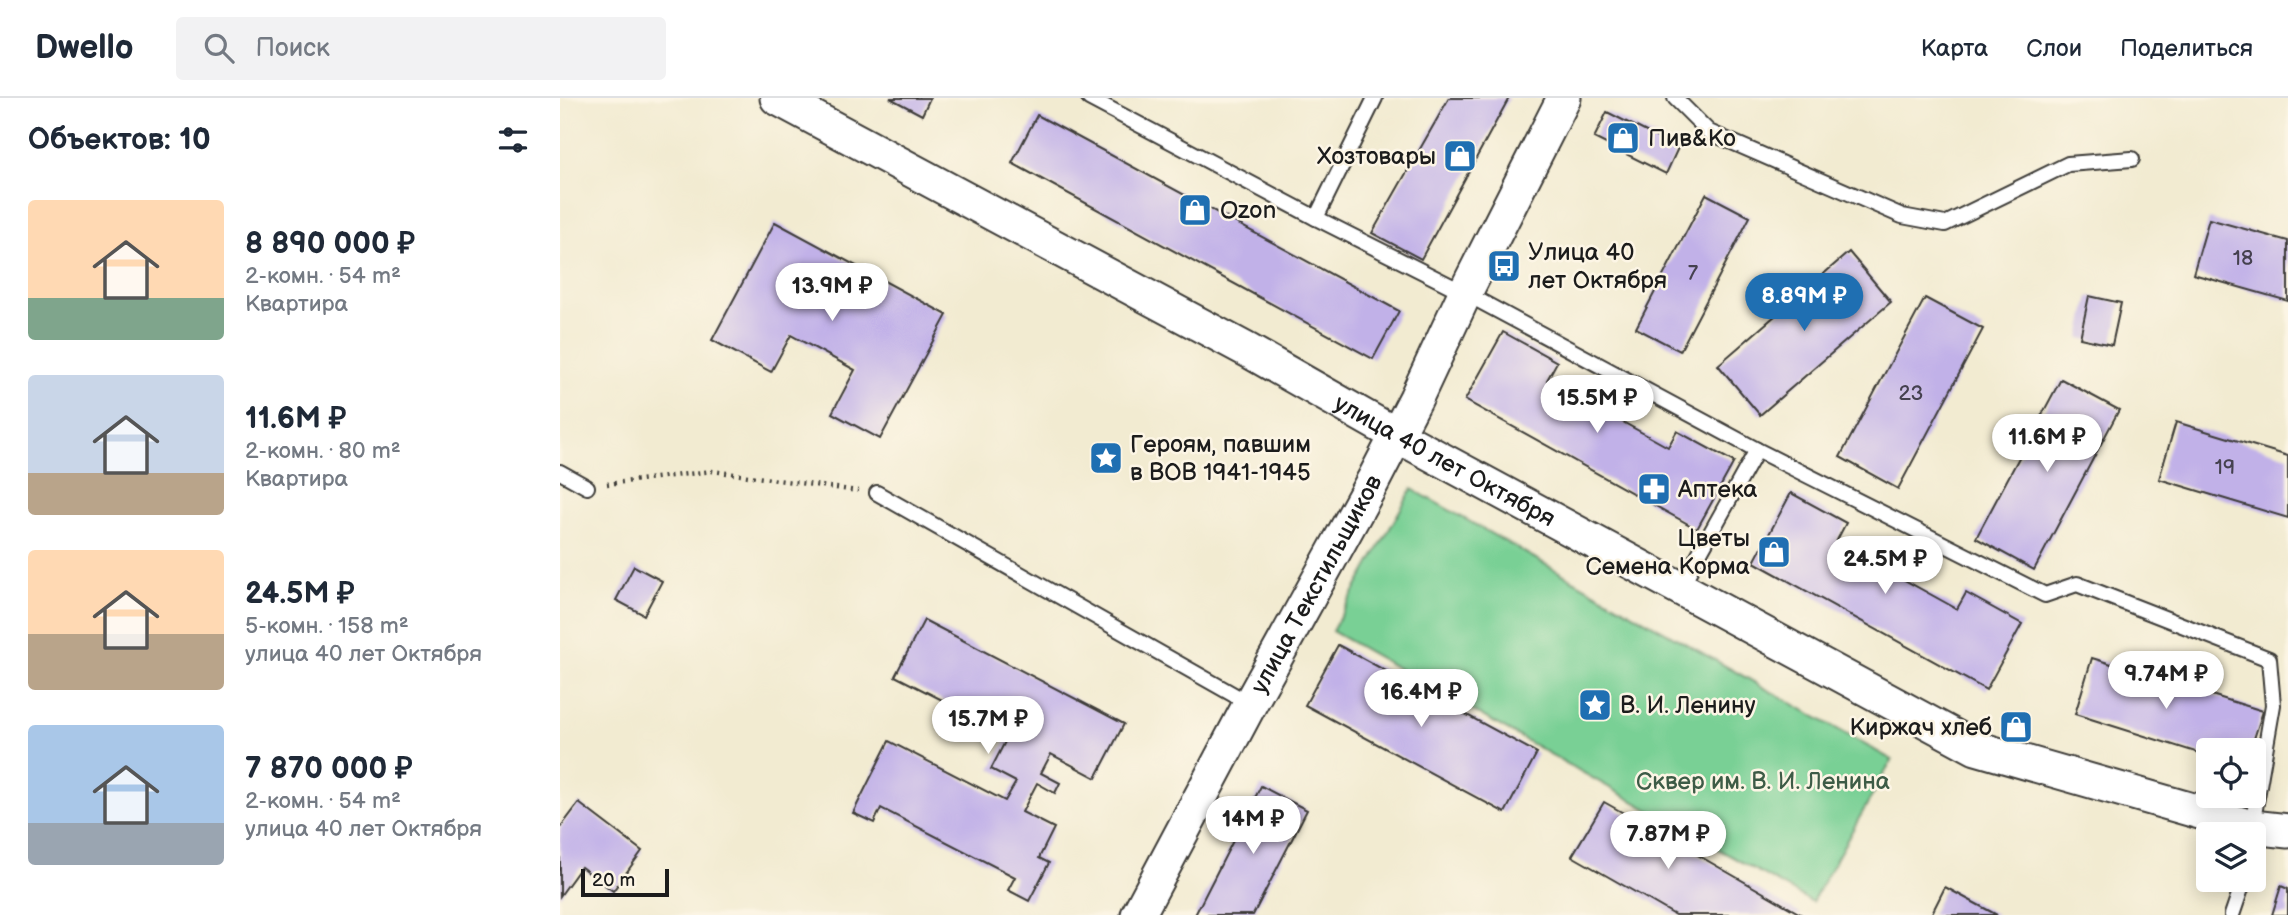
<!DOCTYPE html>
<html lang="ru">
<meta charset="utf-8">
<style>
body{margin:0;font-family:"Balsamiq Sans",sans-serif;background:#f2f2f3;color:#1f2937;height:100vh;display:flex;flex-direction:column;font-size:26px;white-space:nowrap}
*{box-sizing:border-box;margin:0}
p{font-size:23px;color:#747a83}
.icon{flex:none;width:38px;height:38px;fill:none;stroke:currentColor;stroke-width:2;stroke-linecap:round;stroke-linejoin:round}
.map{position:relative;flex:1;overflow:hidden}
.side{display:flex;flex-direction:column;background:#fff;width:560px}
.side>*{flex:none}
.tools{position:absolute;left:1636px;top:640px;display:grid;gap:14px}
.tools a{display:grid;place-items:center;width:70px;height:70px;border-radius:7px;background:#fff;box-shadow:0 4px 18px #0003;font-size:35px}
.scale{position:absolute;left:21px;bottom:18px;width:88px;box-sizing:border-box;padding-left:7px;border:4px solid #1c1c1c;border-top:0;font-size:19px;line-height:24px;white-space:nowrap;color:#1c1c1c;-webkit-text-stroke:5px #fcf5e5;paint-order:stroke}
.price{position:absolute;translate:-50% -60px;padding:0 16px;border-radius:24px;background:#fff;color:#222;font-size:23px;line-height:46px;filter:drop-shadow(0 2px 4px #0008)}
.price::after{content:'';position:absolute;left:50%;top:42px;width:21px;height:16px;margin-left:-10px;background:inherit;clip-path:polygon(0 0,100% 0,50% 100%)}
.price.active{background:#1f6fb2;color:#fff}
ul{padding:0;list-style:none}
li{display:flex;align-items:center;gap:21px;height:175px;padding:0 28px}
li span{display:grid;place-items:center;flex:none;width:196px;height:140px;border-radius:7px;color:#555}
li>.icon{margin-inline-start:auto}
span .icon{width:84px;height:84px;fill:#fffc;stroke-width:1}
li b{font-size:30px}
h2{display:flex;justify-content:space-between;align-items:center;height:84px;padding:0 28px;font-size:30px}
header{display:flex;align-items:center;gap:42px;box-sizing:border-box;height:98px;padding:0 35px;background:#fff;border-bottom:2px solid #e0e1e3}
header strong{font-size:33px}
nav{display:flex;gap:38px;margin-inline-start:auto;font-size:24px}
.search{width:490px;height:63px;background:#f2f2f3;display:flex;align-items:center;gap:18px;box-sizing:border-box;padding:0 24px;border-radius:7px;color:#747a83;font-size:26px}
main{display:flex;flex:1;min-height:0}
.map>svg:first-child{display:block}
</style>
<header>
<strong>Dwello</strong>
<div class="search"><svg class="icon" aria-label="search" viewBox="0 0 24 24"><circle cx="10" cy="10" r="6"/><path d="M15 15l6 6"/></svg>Поиск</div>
<nav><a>Карта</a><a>Слои</a><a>Поделиться</a></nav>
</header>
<main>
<section class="side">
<h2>Объектов: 10<svg class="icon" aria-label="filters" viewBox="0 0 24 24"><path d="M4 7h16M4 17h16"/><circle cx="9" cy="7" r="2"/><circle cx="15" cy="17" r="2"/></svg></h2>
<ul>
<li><span style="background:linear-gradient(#ffd9b3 70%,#7fa58c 0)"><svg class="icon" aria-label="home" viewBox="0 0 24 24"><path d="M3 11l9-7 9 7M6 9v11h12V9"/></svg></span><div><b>8 890 000 ₽</b><p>2-комн. · 54 m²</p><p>Квартира</p></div></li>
<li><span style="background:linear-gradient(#c9d6e8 70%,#b9a48a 0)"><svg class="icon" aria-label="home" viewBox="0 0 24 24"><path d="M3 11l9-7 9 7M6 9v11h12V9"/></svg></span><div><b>11.6M ₽</b><p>2-комн. · 80 m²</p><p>Квартира</p></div></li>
<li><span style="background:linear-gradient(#ffd9b3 60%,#b9a48a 0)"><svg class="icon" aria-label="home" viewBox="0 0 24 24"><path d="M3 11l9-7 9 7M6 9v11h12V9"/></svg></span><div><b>24.5M ₽</b><p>5-комн. · 158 m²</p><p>улица 40 лет Октября</p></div></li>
<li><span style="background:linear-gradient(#a9c7e8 70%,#9aa5b1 0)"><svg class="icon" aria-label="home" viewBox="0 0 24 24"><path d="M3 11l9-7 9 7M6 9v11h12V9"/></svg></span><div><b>7 870 000 ₽</b><p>2-комн. · 54 m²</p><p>улица 40 лет Октября</p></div></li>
</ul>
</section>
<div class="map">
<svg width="1728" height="817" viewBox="0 0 1728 817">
<rect width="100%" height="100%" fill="#fcf5e5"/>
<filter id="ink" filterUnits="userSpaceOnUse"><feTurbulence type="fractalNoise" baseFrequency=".0143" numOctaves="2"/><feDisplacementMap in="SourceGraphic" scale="14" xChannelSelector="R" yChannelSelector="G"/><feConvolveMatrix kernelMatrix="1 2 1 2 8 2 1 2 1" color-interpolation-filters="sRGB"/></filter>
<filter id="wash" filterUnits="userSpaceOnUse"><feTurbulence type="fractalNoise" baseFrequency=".00686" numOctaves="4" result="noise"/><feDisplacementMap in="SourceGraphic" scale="28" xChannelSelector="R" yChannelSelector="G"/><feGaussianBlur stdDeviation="1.57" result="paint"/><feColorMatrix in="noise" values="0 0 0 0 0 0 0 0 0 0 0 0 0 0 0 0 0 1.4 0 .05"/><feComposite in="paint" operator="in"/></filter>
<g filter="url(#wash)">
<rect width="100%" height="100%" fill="#f2ebd1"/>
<polygon fill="#79d095" stroke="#4a7658" stroke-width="2" points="852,391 1332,662 1252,804 772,533"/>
<g id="blocks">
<g fill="#c1b1e8">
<polygon points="330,0 370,0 362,17"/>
<polygon points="889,0 949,0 861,161 812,135"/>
<polygon points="1047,14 1118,50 1106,76 1034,40"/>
<polygon points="477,17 839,213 813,261 452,65"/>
<polygon points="1146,96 1190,119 1120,253 1076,230"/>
<polygon points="1649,121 1728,143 1728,203 1633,176"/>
<polygon points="215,124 387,217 320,341 272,315 295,272 231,237 211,274 152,242"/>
<polygon points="1289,154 1331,204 1200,317 1158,267"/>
<polygon points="1529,198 1561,205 1552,247 1520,240"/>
<polygon points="1365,200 1423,231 1338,391 1280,359"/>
<polygon points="943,234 997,264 987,282 1108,349 1117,333 1174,364 1137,431 905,302"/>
<polygon points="1501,281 1559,312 1474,472 1416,440"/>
<polygon points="1616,324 1728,358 1728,420 1599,381"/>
<polygon points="1231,395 1286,425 1276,444 1397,511 1406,495 1462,526 1426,592 1194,464"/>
<polygon points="74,468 102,483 84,517 56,502"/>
<polygon points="364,522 564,626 536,680 491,656 481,675 500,685 495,695 477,685 462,714 494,730 479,760 489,765 469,803 448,792 455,779 321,710 314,725 293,715 329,643 445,703 456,684 431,671 449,636 335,578"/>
<polygon points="778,547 977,655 945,715 745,607"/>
<polygon points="1532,560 1703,613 1690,653 1648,653 1648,658 1515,616"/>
<polygon points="701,688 747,712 693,817 635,817"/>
<polygon points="1044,704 1115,744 1242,817 1115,817 1082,798 1012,758"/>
<polygon points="19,705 82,753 53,793 21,769 0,798 0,730"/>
<polygon points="1721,788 1728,791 1728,817 1712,817"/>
<polygon points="1385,789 1437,817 1371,817"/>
</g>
</g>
</g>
<g filter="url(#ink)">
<use href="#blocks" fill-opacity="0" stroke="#3c3b37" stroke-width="2"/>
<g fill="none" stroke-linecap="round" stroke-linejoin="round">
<defs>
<g id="service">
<polyline points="529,0 756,120 815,0"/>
<polyline points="1115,0 1149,34 1342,118 1385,126 1508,66 1572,61"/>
<polyline points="756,120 905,195 1197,352 1485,497 1517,486 1709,561 1713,607 1692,728"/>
<polyline points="0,374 27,389"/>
<polyline points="317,395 690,606"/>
<polyline points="1120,490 1197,352"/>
<polyline points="1672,817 1684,782"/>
</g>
<g id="tertiary">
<path id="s1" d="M217,0L689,253L849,344L1416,650L1692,729L1728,733"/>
<path id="s2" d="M578,817L690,606L813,383L856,300L905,195L1004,0"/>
</g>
</defs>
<use href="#service" stroke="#3c3b37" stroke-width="18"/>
<use href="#tertiary" stroke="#3c3b37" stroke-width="37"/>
<polyline stroke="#3c3b37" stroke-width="4.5" stroke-dasharray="2 5" stroke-linecap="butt" points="47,386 152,373 298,393"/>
<use href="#service" stroke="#fff" stroke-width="14"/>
<use href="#tertiary" stroke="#fff" stroke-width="33"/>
</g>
</g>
<defs>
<symbol id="shop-square" viewBox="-11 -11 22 22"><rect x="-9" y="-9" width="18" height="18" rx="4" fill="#1f6fb2" stroke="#fcf5e5"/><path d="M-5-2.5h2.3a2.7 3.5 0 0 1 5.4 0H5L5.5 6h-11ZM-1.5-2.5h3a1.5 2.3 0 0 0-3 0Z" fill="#fff"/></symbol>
<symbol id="bus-square" viewBox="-11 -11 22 22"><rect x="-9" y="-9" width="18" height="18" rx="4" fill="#1f6fb2" stroke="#fcf5e5"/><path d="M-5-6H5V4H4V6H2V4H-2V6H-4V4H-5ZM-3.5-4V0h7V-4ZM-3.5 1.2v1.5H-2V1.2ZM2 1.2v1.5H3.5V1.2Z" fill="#fff"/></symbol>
<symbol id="sight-square" viewBox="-11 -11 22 22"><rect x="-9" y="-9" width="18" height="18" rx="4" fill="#1f6fb2" stroke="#fcf5e5"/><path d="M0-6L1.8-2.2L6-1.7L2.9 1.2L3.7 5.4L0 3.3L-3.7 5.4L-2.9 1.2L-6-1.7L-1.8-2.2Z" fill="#fff"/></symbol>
<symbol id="pharmacy-square" viewBox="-11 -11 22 22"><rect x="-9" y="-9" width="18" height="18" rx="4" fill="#1f6fb2" stroke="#fcf5e5"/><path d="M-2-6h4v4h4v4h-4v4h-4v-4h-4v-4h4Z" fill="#fff"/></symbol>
</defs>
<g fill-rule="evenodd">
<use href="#shop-square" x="1044" y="21" width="38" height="38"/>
<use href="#shop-square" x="881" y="39" width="38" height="38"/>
<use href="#shop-square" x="616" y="93" width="38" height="38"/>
<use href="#bus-square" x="925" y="149" width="38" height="38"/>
<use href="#sight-square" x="527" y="341" width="38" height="38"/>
<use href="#pharmacy-square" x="1075" y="372" width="38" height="38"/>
<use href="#shop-square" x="1195" y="435" width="38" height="38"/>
<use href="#sight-square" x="1016" y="588" width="38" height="38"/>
<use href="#shop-square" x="1437" y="610" width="38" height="38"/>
</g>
<g text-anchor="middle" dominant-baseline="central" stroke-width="5" stroke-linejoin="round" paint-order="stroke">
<g font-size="21" fill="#45414f">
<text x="1683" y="160">18</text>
<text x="1133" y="175">7</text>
<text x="1351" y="295">23</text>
<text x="1665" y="369">19</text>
</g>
<g font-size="24" fill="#1c1c1c" stroke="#fcf5e5" text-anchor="start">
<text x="1088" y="40">Пив&amp;Ко</text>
<text x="876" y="58" text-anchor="end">Хозтовары</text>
<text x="660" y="112">Ozon</text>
<text x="968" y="154">Улица 40<tspan x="968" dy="28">лет Октября</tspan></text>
<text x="570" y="346">Героям, павшим<tspan x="570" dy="28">в ВОВ 1941-1945</tspan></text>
<text x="1118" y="391">Аптека</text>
<text x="1190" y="440" text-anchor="end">Цветы<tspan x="1190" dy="28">Семена Корма</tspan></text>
<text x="1060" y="607">В. И. Ленину</text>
<text x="1432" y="629" text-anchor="end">Киржач хлеб</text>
</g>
<g font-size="24" fill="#1c1c1c" stroke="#fcf5e5">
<text stroke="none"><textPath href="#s1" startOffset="760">улица 40 лет Октября</textPath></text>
<text stroke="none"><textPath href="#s2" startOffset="376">улица Текстильщиков</textPath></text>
</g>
<g font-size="24" fill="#3d5b46" stroke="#fcf5e5">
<text x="1203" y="683">Сквер им. В. И. Ленина</text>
</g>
</g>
</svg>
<div class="tools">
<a><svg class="icon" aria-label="locate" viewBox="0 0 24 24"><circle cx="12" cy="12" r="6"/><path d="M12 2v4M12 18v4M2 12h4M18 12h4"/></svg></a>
<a><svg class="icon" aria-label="layers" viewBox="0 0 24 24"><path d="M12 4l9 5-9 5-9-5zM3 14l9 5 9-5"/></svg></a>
</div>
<div class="scale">20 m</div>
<b class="price" style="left:272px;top:225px">13.9M ₽</b>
<b class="price active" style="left:1244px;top:235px">8.89M ₽</b>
<b class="price" style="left:1037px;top:337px">15.5M ₽</b>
<b class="price" style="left:1487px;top:376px">11.6M ₽</b>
<b class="price" style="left:1325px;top:498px">24.5M ₽</b>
<b class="price" style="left:1606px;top:613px">9.74M ₽</b>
<b class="price" style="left:861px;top:631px">16.4M ₽</b>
<b class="price" style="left:428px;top:658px">15.7M ₽</b>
<b class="price" style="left:693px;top:758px">14M ₽</b>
<b class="price" style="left:1108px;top:773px">7.87M ₽</b>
</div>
</main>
